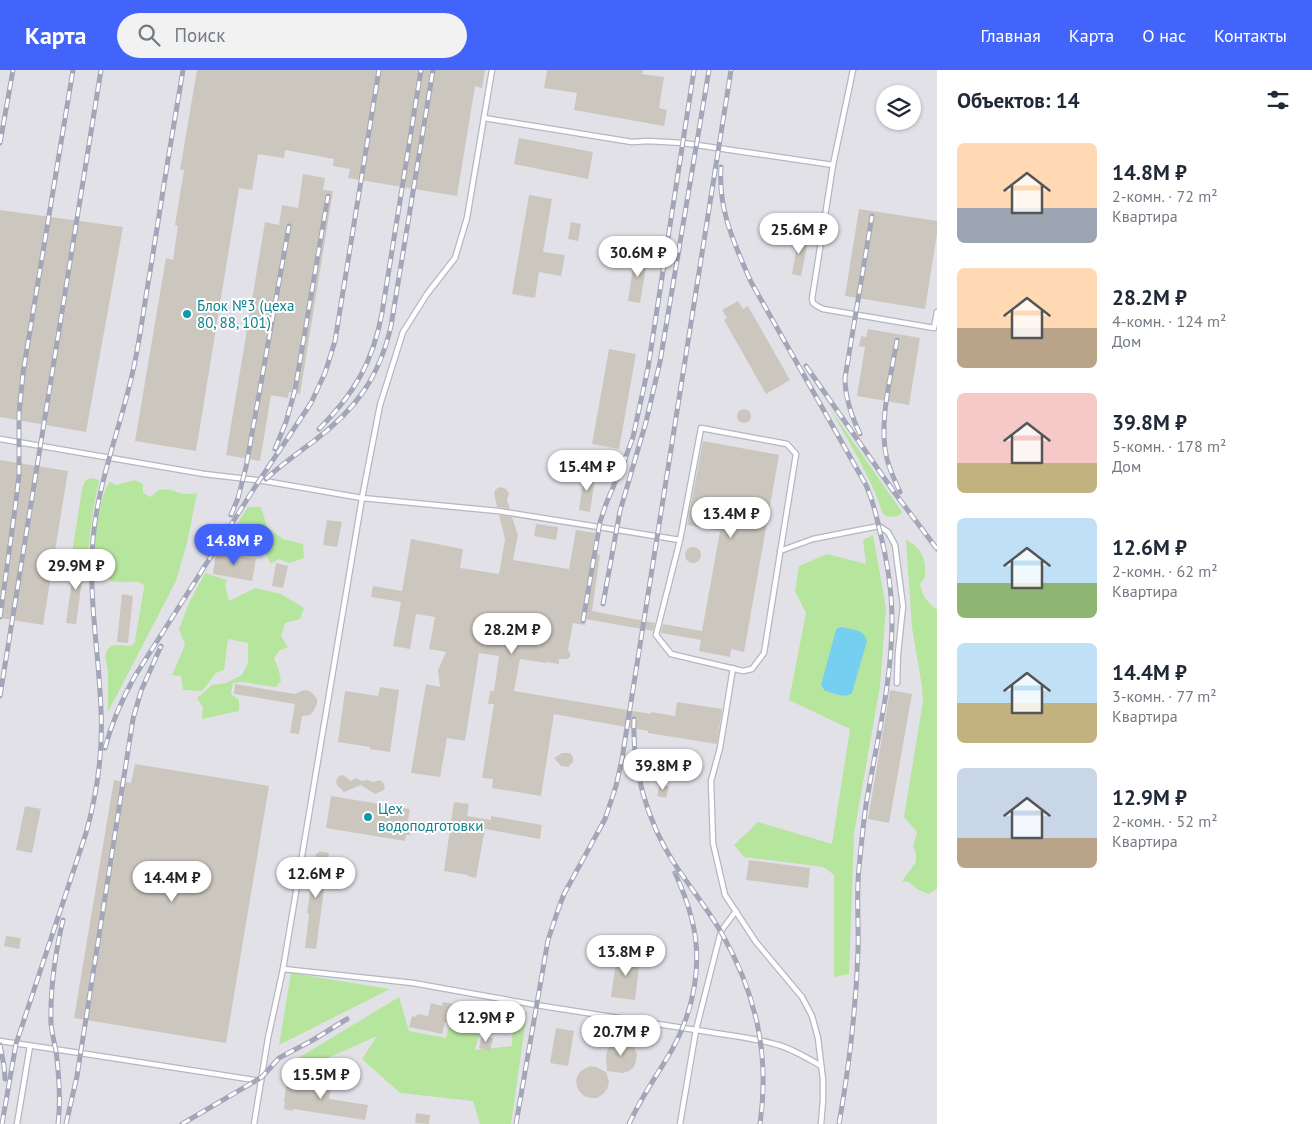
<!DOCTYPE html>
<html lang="ru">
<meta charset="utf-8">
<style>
body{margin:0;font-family:"PT Sans",sans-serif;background:#f2f2f3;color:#1f2937;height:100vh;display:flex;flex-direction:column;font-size:19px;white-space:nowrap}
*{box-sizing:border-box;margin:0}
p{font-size:16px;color:#747a83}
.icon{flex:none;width:28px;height:28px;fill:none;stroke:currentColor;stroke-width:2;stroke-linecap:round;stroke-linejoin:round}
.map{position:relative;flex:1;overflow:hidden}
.side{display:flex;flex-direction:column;background:#fff;width:375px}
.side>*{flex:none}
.controls{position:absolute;left:876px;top:15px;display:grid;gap:10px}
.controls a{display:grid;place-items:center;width:45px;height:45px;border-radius:50%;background:#fff;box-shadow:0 1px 4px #0004;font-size:25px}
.price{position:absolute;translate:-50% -42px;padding:0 11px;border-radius:18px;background:#fff;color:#222;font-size:16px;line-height:32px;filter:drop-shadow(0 1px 2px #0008)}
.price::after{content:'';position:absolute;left:50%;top:30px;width:15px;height:11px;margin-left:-8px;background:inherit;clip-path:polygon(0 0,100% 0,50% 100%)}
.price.selected{background:#4264fb;color:#fff}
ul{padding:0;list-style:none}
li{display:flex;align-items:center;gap:15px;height:125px;padding:0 20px}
li span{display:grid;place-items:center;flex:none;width:140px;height:100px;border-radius:8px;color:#555}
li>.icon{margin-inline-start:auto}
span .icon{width:60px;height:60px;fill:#fffc;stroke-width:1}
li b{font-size:21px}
h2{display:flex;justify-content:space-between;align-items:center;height:60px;padding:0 20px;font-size:21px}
header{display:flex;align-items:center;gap:30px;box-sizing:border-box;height:70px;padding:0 25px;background:#4264fb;color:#fff}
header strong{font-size:24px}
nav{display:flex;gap:28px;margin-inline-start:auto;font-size:18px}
.search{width:350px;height:45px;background:#f2f2f3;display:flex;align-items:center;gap:12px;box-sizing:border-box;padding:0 18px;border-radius:28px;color:#747a83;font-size:19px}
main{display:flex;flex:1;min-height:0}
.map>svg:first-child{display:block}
</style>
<header>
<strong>Карта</strong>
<div class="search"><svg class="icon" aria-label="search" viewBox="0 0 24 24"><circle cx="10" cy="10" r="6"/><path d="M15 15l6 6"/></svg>Поиск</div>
<nav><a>Главная</a><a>Карта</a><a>О нас</a><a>Контакты</a></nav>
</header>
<main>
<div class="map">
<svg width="937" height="1054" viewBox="0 0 937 1054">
<rect width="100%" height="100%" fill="#efe9e1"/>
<path fill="#e3e1e8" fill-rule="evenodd" d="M0,0H937V1054H0ZM885,24H912V51H885Z"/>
<g fill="#b6e59e">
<path d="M829,337L902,442L901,444C897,446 891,448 886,446C881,444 878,428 875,422C862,393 845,365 829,337Z"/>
<path d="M91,408L99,410L92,447L88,482L82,486L76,485L73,481V477L82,419C84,413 85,409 91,408Z"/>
<path d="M135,410L143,414V423L150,427C154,425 156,421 160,420C169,417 177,423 185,424C189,424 193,424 197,423L187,473L176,511L108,642V602L105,586L107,580L111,576L116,575L130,576L133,575L135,571L144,518V515C133,506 118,518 107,508C99,502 102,495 100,487C98,482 95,480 95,476C95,464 102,418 110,412L116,415Z"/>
<polygon points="248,437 261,437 267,457 283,469 303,474 304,488 290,493 278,489 271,494 265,483 257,484 233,481 226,471"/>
<polygon points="873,465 886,538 880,616 854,764 849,904 834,907 834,805 824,797 744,787 734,775 758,752 832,774 850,659 789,630 806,543 795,521 799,496 827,484 866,494 863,470"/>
<path d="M906,470C923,479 926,489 925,507L920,514C922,526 928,533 937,540V819L928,824L917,819L909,812L902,811L916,792V784L913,776L917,762L904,747L923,631L922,617L912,558Z"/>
<polygon points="205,503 227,510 225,515 229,531 255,518 281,524 304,538 300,549 285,553 281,566 288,577 280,580 274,588 279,601 281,611 276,617 243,612 233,613 231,624 239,630 239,641 202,649 203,637 197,628 212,615 226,613 242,605 248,593 248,573 228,569 224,600 216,603 202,621 183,620 181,606 172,605 185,575 179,559 189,533"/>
<polygon points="291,903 390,919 279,975"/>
<polygon points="399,927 409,961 446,968 449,957 479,964 475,980 512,976 513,944 527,942 511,1054 480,1054 473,1031 400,1023 362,989 377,966 296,1002 290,993"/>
</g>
<path fill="#75cff0" d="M842,557C853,560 864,559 867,571L852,623C845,629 834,623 825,621L821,615L836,560L838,558Z"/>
<g fill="#cbc7bf">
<polygon points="197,0 485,0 482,18 475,16 457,126 348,108 350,99 333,96 334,89 285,80 284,88 258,84 252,120 239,118 196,381 135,371 166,188 173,190 178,156 175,155 184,100 180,100"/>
<polygon points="547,0 643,0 642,4 664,7 659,38 667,40 664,56 574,40 577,23 544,18"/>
<polygon points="519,68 593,82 588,109 514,94"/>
<polygon points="303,104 325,108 323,120 333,121 300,324 289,322 288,328 271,325 260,391 226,385 265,152 279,155 282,135 298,138"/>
<polygon points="529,125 552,129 543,182 565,185 561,206 539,202 535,228 512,224"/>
<polygon points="859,139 937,151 937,164 925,239 845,226"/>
<polygon points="0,140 123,157 86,362 0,347"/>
<polygon points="571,152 581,154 578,171 568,169"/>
<polygon points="789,167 808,171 801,206 792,204 797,176 788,175"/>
<polygon points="635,184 648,186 640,233 628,231"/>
<polygon points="738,231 743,239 748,236 790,310 766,324 724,250 727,248 722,240"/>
<polygon points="868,259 920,268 909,335 857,326 865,277 859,276 861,266 866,267"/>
<polygon points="609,279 636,284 619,379 592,374"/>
<circle cx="744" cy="346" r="7"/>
<polygon points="703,371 779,385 744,582 731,579 730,587 699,581 701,570 661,563 663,554 702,561 720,461 687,455"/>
<polygon points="0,390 68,401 43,555 0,548"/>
<polygon points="587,402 593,402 595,408 590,442 579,440 584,405"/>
<polygon points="501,417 506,419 509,423 507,430 510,439 497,437 494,423 496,419"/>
<polygon points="499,445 512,447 518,465 513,490 569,499 576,460 595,463 592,483 600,485 592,541 655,553 653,561 586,549 585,555 573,553 568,580 570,583 570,587 567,589 559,589 559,594 546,592 546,593 520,589 514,621 651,644 651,642 675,646 677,632 722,639 717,674 648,663 648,661 554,644 541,726 492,718 493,709 482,708 494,634 488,634 490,621 494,621 499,586 479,583 465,671 447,668 440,707 411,703 426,614 440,617 438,600 446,582 429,579 435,547 416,544 410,579 393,576 401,532 371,527 373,516 402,521 411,469 463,479 460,498 499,504 505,469"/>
<polygon points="327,450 342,452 337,477 323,475"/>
<polygon points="536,454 558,457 556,470 534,466"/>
<circle cx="693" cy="485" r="8"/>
<polygon points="216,482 256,489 252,511 213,504"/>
<polygon points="75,488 85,489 76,554 66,553"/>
<polygon points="276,493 288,496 283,518 272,516"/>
<polygon points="122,524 133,526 128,573 117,572"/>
<polygon points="235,614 295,624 301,621 306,620 311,622 314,625 317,629 317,634 313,642 309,645 302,646 299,664 290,663 295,634 234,624"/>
<polygon points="380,617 399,620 390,682 370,679 370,677 338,672 345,621 378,626"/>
<polygon points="890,620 912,624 889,753 868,749"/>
<polygon points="562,683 570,683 573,687 573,692 568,697 561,696 554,688"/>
<polygon points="135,694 269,716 226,973 74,948 114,710 131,713"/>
<polygon points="343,705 351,711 356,708 362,711 367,710 373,712 380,710 384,714 385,718 382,721 375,724 361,715 344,722 337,715 336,711 339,706"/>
<polygon points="660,715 669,716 666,728 657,726"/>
<polygon points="331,726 410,739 407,755 412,756 410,765 406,765 405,771 326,758"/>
<polygon points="454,732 469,734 467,746 491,750 491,746 542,755 540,769 485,759 476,808 467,806 468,805 444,801"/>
<polygon points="25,736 41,739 32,783 16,780"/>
<polygon points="319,781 329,783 316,879 305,878 309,844 307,843 316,783 319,783"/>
<polygon points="749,790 810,798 808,818 746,810"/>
<polygon points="6,866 21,868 19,879 4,876"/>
<polygon points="617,884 640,887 635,930 611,927"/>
<polygon points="443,932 467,937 463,956 445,952 442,964 409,957 412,946 416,947 417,944 428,946 431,933 442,936"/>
<polygon points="556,958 574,961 568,996 550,993"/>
<polygon points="482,965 493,968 490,981 479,978"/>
<polygon points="619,971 625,972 631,974 635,979 637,985 636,991 634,997 629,1001 623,1003 607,1001 606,985 608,979 612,974"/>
<polygon points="591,996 596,997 606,1002 609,1012 607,1019 603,1024 597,1028 590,1028 584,1026 580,1022 577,1017 576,1010 578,1005 581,1001 586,998"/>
<polygon points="318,1007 333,1010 329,1029 368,1035 365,1050 293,1039 293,1041 284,1039 285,1032 284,1031 286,1016 294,1017 295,1009 317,1013"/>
<polygon points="416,1043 430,1045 429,1054 415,1053"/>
</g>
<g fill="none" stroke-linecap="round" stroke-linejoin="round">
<defs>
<g id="service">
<polyline points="484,48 632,72 648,71 683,73 833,95 853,0"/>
<polyline points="833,95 812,229 813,233 817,236 823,239 934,258 937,242"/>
<polyline points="0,369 204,404 264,411 362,428 498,441 680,470 701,358 787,374 796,384 764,583 752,599 743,601 671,584 656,565 680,470"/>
<polyline points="780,481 813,469 879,456 888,462 895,475 903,536 898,583 897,613"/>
<polyline points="733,598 720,678 711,711 713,773 725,825 756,872 802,927 812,946 818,968 823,1010 823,1030 821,1054"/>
<path d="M736,841L721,861L696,960C724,965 752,967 778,975C793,979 807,988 821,996"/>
<polyline points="283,899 413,913 536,935 696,960 680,1054"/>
<polyline points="0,971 80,983 261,1011 268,968 283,899 362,428 380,335 403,262 427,224 455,188 467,148 492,0"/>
<polyline points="17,1054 30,976"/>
<polyline points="254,1054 261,1011"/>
</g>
</defs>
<use href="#service" stroke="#b4b7c1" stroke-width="7"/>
<use href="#service" stroke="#fff" stroke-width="4.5"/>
<defs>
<g id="rail">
<polyline points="0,73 13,0"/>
<path d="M721,97C718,140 734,173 751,212L866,415C872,429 876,443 879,458C887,489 892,520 892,551C892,613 876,674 866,735C863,756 861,777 859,798C856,826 859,854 858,881C856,939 849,997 839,1054"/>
<path d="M897,270C891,306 878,354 887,389C890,401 895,411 900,422"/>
<polyline points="806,296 894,422 937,479"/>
<path d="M319,359C354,324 373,292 382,243L421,0"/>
<path d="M860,364C851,345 845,328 845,308L872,146"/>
<polyline points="275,379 286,352 295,320 328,126"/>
<path d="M266,409C281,395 298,383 314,371C356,339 379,308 391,256L433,0"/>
<polyline points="231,445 238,428 246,397 289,156"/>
<polyline points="603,534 620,441 646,352 660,292 709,0"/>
<polyline points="0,547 15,439 19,405 19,344 23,303 73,0"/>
<polyline points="583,551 600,452 606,434 625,389 633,367 648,298 694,0"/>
<polyline points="0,626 101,0"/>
<path d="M634,649C632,699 647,751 674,793C689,816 707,838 721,862C756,923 770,984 760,1054"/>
<path d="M105,678C112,652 122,629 135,606L255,417L311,333L325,303L335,271L379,0"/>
<polyline points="0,975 4,996 5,1009"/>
<path d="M2,1054L16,974L86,763C97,724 103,681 101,640C99,583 88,527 93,469C98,410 122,354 134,296C141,263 145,229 151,196C161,131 172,65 183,0"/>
<path d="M58,1054C61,1030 59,1005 56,981C54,972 52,963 51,954C50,919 55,884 63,850"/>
<polyline points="66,1054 77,1006 133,649 141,621 161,576"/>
<polyline points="182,1054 262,1007 279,988 313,970 347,949"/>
<polyline points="516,1054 548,870 558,840 564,824 605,749 616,716 622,689 731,0"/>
<path d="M629,1054C641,1027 658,1004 673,978C694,939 703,893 692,850C688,834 682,818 675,803"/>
</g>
</defs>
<use href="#rail" stroke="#a3a6b8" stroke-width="5"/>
<use href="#rail" stroke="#fff" stroke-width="3" stroke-dasharray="9" stroke-linecap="butt"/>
</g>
<g fill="#0f9aa8" stroke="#fff" stroke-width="2">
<circle cx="187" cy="244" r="5"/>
<circle cx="368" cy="747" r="5"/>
</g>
<g text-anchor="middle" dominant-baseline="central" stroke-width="4" stroke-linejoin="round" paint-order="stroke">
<g font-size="15" fill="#0d838f" stroke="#fff" text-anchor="start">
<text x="197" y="235">Блок №3 (цеха<tspan x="197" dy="17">80, 88, 101)</tspan></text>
<text x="378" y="738">Цех<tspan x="378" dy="17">водоподготовки</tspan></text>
</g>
</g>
</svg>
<div class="controls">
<a><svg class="icon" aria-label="layers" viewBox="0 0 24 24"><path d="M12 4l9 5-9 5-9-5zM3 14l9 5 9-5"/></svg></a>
</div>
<b class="price" style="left:799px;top:185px">25.6M ₽</b>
<b class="price" style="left:638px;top:208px">30.6M ₽</b>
<b class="price" style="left:587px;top:422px">15.4M ₽</b>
<b class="price" style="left:731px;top:469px">13.4M ₽</b>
<b class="price selected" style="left:234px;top:496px">14.8M ₽</b>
<b class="price" style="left:76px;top:521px">29.9M ₽</b>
<b class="price" style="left:512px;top:585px">28.2M ₽</b>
<b class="price" style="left:663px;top:721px">39.8M ₽</b>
<b class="price" style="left:316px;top:829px">12.6M ₽</b>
<b class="price" style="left:172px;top:833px">14.4M ₽</b>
<b class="price" style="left:626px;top:907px">13.8M ₽</b>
<b class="price" style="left:486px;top:973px">12.9M ₽</b>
<b class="price" style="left:621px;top:987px">20.7M ₽</b>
<b class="price" style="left:321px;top:1030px">15.5M ₽</b>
</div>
<section class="side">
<h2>Объектов: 14<svg class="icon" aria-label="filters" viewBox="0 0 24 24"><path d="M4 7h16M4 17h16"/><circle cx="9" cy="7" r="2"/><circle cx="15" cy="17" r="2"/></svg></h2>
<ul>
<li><span style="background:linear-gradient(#ffd9b3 65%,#9aa5b1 0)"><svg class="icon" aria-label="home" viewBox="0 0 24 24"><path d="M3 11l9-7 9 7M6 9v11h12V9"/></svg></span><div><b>14.8M ₽</b><p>2-комн. · 72 m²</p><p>Квартира</p></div></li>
<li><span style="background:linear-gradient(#ffd9b3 60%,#b9a48a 0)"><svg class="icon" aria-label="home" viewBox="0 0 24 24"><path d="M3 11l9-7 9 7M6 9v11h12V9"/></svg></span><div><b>28.2M ₽</b><p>4-комн. · 124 m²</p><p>Дом</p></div></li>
<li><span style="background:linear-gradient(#f6c9c9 70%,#c2b280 0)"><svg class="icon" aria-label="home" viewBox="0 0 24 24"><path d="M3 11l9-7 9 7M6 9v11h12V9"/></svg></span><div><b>39.8M ₽</b><p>5-комн. · 178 m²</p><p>Дом</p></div></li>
<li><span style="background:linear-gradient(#bfe0f5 65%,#8fb573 0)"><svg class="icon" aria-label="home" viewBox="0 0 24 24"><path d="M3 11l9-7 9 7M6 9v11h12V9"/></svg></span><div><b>12.6M ₽</b><p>2-комн. · 62 m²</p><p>Квартира</p></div></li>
<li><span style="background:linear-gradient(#bfe0f5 60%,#c2b280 0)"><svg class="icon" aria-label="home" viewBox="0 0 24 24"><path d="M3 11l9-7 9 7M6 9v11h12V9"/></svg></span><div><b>14.4M ₽</b><p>3-комн. · 77 m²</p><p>Квартира</p></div></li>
<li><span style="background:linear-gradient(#c9d6e8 70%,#b9a48a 0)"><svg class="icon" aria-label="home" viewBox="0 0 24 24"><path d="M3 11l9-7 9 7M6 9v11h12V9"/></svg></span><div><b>12.9M ₽</b><p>2-комн. · 52 m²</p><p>Квартира</p></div></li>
</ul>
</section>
</main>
